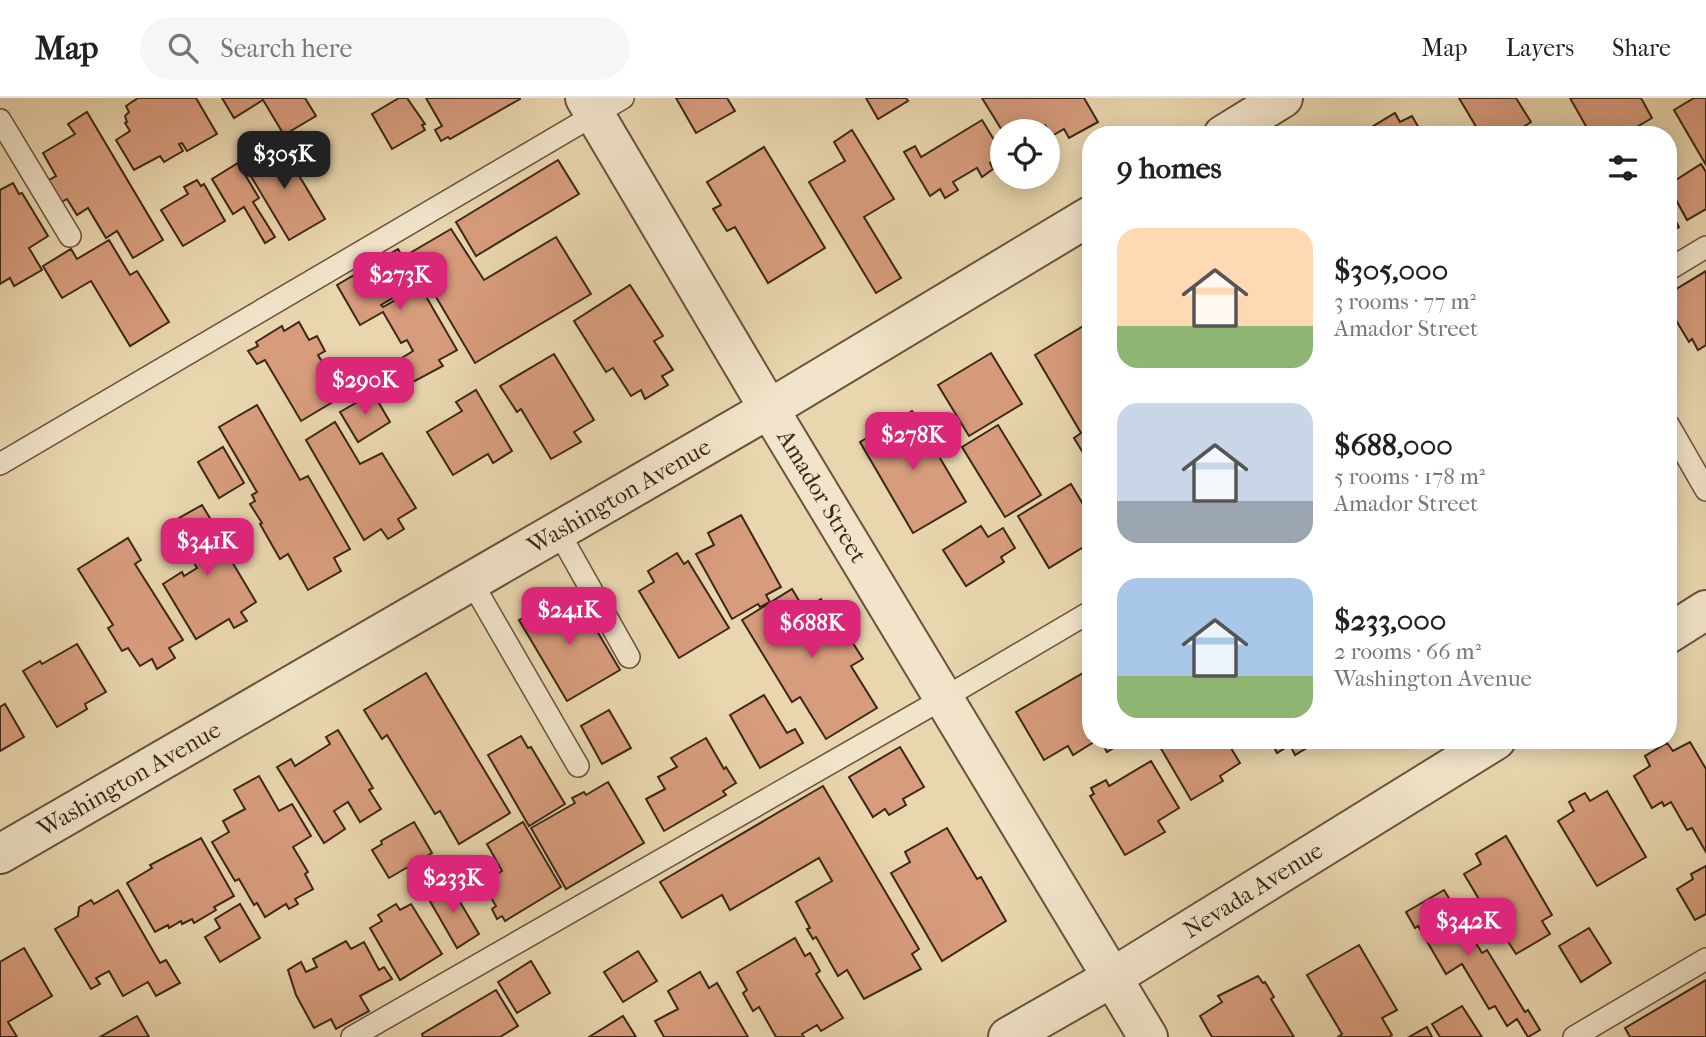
<!DOCTYPE html>
<meta charset="utf-8">
<style>
body{margin:0;font-family:"IM FELL French Canon",serif;background:#f6f6f6;color:#222;height:100vh;display:flex;flex-direction:column;font-size:26px;white-space:nowrap}
*{box-sizing:border-box;margin:0}
p{font-size:23px;color:#767676}
.icon{flex:none;width:38px;height:38px;fill:none;stroke:currentColor;stroke-width:2;stroke-linecap:round;stroke-linejoin:round}
.map{position:relative;flex:1;overflow:hidden}
.details{position:absolute;left:1082px;top:28px;width:595px;height:623px;display:flex;flex-direction:column;background:#fff;border-radius:28px;box-shadow:0 4px 18px #0003}
.details>*{flex:none}
.fabs{position:absolute;left:990px;top:21px;display:grid;gap:14px}
.fabs a{display:grid;place-items:center;width:70px;height:70px;border-radius:50%;background:#fff;box-shadow:0 4px 18px #0003;font-size:35px}
.price{position:absolute;translate:-50% -60px;padding:0 16px;border-radius:14px;background:#db2777;color:#fff;font-size:23px;line-height:46px;filter:drop-shadow(0 2px 4px #0008)}
.price::after{content:'';position:absolute;left:50%;top:42px;width:21px;height:16px;margin-left:-10px;background:inherit;clip-path:polygon(0 0,100% 0,50% 100%)}
.price.selected{background:#222;color:#fff}
ul{padding:0;list-style:none}
li{display:flex;align-items:center;gap:21px;height:175px;padding:0 35px}
li span{display:grid;place-items:center;flex:none;width:196px;height:140px;border-radius:21px;color:#555}
li>.icon{margin-inline-start:auto}
span .icon{width:84px;height:84px;fill:#fffc;stroke-width:1}
li b{font-size:30px}
h2{display:flex;justify-content:space-between;align-items:center;height:84px;padding:0 35px;font-size:30px}
header{display:flex;align-items:center;gap:42px;box-sizing:border-box;height:98px;padding:0 35px;background:#fff;border-bottom:2px solid #e0e0e0}
header strong{font-size:33px}
nav{display:flex;gap:38px;margin-inline-start:auto;font-size:24px}
.search{width:490px;height:63px;background:#f6f6f6;display:flex;align-items:center;gap:18px;box-sizing:border-box;padding:0 24px;border-radius:38px;color:#767676;font-size:26px}
.map>svg:first-child{display:block}
</style>
<header>
<strong>Map</strong>
<div class="search"><svg class="icon" aria-label="search" viewBox="0 0 24 24"><circle cx="10" cy="10" r="6"/><path d="M15 15l6 6"/></svg>Search here</div>
<nav><a>Map</a><a>Layers</a><a>Share</a></nav>
</header>
<div class="map">
<svg width="1706" height="939" viewBox="0 0 1706 939">
<rect width="100%" height="100%" fill="#e9d6ae"/>
<filter id="stains"><feTurbulence type="fractalNoise" baseFrequency=".00286" numOctaves="4"/><feColorMatrix values="0 0 0 0 .2 0 0 0 0 .09 0 0 0 0 .02 0 0 0 .5 -.17"/></filter>
<radialGradient id="worn" r=".72"><stop offset=".6" stop-color="#630" stop-opacity="0"/><stop offset="1" stop-color="#630" stop-opacity=".3"/></radialGradient>
<g fill="#d79c7c" stroke="#3d2718" stroke-width="2">
<polygon points="138,0 196,0 217,36 187,53 182,45 179,46 183,53 164,64 160,58 134,72 116,42 130,33 125,25 127,24 125,18 129,14 126,8"/>
<polygon points="222,0 305,0 316,18 284,37 263,2 234,20"/>
<polygon points="399,0 407,0 425,26 422,27 425,32 392,51 372,16"/>
<polygon points="426,0 520,0 520,1 450,41 448,39 441,43 435,32 442,28"/>
<polygon points="676,0 727,0 735,13 696,35"/>
<polygon points="866,0 906,0 908,3 878,21"/>
<polygon points="982,0 1084,0 1098,24 1069,40 1064,31 1052,38 1045,27 1030,33 1003,34"/>
<polygon points="1459,0 1516,0 1531,24 1511,37 1481,37"/>
<polygon points="1570,0 1641,0 1652,20 1623,37 1591,37"/>
<polygon points="1706,0 1706,67 1674,12 1694,0"/>
<polygon points="87,14 163,142 133,160 117,133 106,140 88,110 77,117 67,101 60,105 47,83 56,78 43,55 75,36 68,26"/>
<polygon points="1395,15 1400,24 1412,18 1423,37 1363,37 1362,35"/>
<polygon points="982,22 1002,55 999,57 1000,60 990,65 993,71 982,79 977,70 953,84 958,92 945,100 940,91 930,98 904,54 915,48 921,59"/>
<polygon points="852,32 894,101 864,119 901,180 876,195 809,84 845,63 834,44"/>
<polygon points="279,44 325,121 289,142 243,65"/>
<polygon points="764,49 825,150 768,185 735,129 727,133 713,111 721,107 707,84"/>
<polygon points="558,62 579,96 476,158 456,124"/>
<polygon points="238,65 259,100 253,104 275,139 265,145 244,109 233,116 212,81"/>
<polygon points="1701,66 1706,74 1706,111 1687,122 1668,87"/>
<polygon points="197,82 201,88 204,86 225,123 183,148 161,112 188,96 184,89"/>
<polygon points="13,85 19,96 22,95 48,138 29,150 42,172 14,188 10,180 0,186 0,92"/>
<polygon points="1668,109 1679,129 1668,135"/>
<polygon points="451,131 484,182 556,139 591,196 475,265 410,155"/>
<polygon points="109,142 130,177 137,173 169,224 130,248 91,183 62,200 43,168 71,151 77,161"/>
<polygon points="398,151 418,185 381,207 383,209 420,188 457,252 439,262 443,268 413,284 400,261 413,253 407,242 401,245 383,214 360,227 337,187"/>
<polygon points="1706,173 1706,247 1698,252 1692,241 1689,244 1668,209 1668,196"/>
<polygon points="630,187 663,238 654,243 673,272 662,278 668,287 645,301 641,292 631,298 613,270 606,274 574,223"/>
<polygon points="299,224 309,242 317,238 325,253 318,257 343,298 301,323 265,262 257,266 248,253 258,248 256,244 282,228 284,233"/>
<polygon points="1090,224 1090,361 1088,363 1074,340 1081,335 1035,257"/>
<polygon points="991,255 1022,306 969,338 938,287"/>
<polygon points="554,256 594,322 574,334 581,344 551,361 521,311 517,314 500,288"/>
<polygon points="476,292 512,353 493,365 488,356 453,377 427,334 462,313 456,304"/>
<polygon points="373,295 390,324 358,344 340,314"/>
<polygon points="257,307 300,382 308,378 350,451 334,460 341,473 308,492 288,456 280,461 260,426 262,425 250,406 255,403 252,397 257,394 219,329"/>
<polygon points="912,313 966,404 913,435 860,344"/>
<polygon points="335,324 360,366 382,355 416,410 398,421 404,431 388,441 381,431 364,442 306,342"/>
<polygon points="998,327 1041,397 1005,419 962,349"/>
<polygon points="223,349 244,385 219,400 198,364"/>
<polygon points="1071,386 1090,418 1090,445 1049,470 1018,418"/>
<polygon points="202,407 228,450 225,452 256,504 241,514 247,523 234,530 229,521 196,541 163,486 182,474 184,478 197,470 170,425"/>
<polygon points="741,417 781,489 766,497 770,504 760,509 758,506 732,521 696,456 714,447 708,435"/>
<polygon points="981,428 988,439 1003,430 1015,450 1001,459 1004,464 966,488 943,452"/>
<polygon points="128,440 141,462 135,466 183,542 169,550 175,560 157,571 152,561 140,568 128,550 122,553 108,530 113,527 78,471"/>
<polygon points="677,455 684,466 688,463 729,530 679,560 639,493 654,484 648,473"/>
<polygon points="792,491 804,511 821,501 828,513 831,511 863,561 851,568 877,610 826,641 800,599 792,604 742,522"/>
<polygon points="564,496 578,521 587,516 620,572 567,603 519,522"/>
<polygon points="77,546 106,594 85,606 87,611 57,629 23,573 40,563 42,566"/>
<polygon points="1090,571 1090,642 1097,642 1073,657 1068,648 1044,662 1016,614"/>
<polygon points="426,575 510,715 459,746 440,713 435,716 387,637 382,641 364,612"/>
<polygon points="764,597 787,635 795,631 803,645 760,670 730,617"/>
<polygon points="5,606 24,639 0,653 0,609"/>
<polygon points="609,612 631,650 602,666 581,628"/>
<polygon points="338,632 373,690 369,692 381,711 360,724 348,704 334,713 345,731 324,745 277,669 291,661 295,668 330,646 326,639"/>
<polygon points="521,638 528,650 531,649 565,706 529,728 488,657"/>
<polygon points="706,640 724,671 726,669 736,685 723,693 726,697 664,733 646,701 665,691 658,679 677,669 671,660"/>
<polygon points="1100,642 1126,642 1107,654"/>
<polygon points="1156,642 1226,642 1240,665 1220,678 1223,683 1191,702"/>
<polygon points="1270,642 1320,642 1295,657 1290,647 1277,655"/>
<polygon points="1690,644 1706,671 1706,754 1692,730 1687,732 1671,704 1664,708 1662,704 1652,710 1634,678 1650,668 1645,658 1667,645 1673,653"/>
<polygon points="900,649 924,689 903,701 906,707 889,717 885,711 873,719 849,679"/>
<polygon points="1151,663 1179,710 1158,723 1165,734 1125,757 1090,698 1094,696 1091,690 1106,682 1109,688"/>
<polygon points="259,678 279,713 292,706 311,738 293,749 308,774 305,776 313,791 295,801 298,806 289,811 286,806 265,819 257,805 254,807 239,781 235,783 212,744 229,734 223,723 245,711 234,692"/>
<polygon points="608,684 644,745 566,791 531,730 575,705 572,700 584,694 586,697"/>
<polygon points="823,688 919,851 912,856 921,871 864,901 847,872 838,878 816,839 813,841 807,831 810,830 796,804 832,783 819,760 730,812 722,797 682,820 660,784"/>
<polygon points="1607,693 1646,759 1597,788 1558,723 1574,713 1569,704 1585,695 1590,703"/>
<polygon points="414,724 432,755 389,780 372,752 382,746 381,743"/>
<polygon points="523,724 561,789 505,823 502,818 497,821 492,811 496,808 482,785 502,773 487,746"/>
<polygon points="947,730 977,781 981,779 1006,823 942,863 891,775 910,764 905,754"/>
<polygon points="1506,738 1552,817 1542,823 1550,836 1516,856 1501,833 1499,835 1464,776 1481,766 1476,756"/>
<polygon points="201,740 234,798 214,809 216,812 194,825 192,821 182,826 181,823 169,830 168,827 155,834 127,785 152,770 150,767"/>
<polygon points="1706,768 1706,816 1695,822 1677,791 1693,781 1691,776"/>
<polygon points="448,784 479,836 457,850 427,798"/>
<polygon points="118,792 160,865 166,862 180,885 156,898 148,884 123,898 109,873 96,880 100,886 91,891 55,831 78,818 79,809 91,802 94,806"/>
<polygon points="1444,792 1482,855 1487,852 1525,914 1528,912 1540,932 1528,939 1517,921 1507,928 1495,908 1489,911 1462,866 1446,876 1418,828 1415,830 1406,814"/>
<polygon points="240,806 260,840 220,864 205,839 220,830 215,821"/>
<polygon points="396,806 400,812 411,806 442,856 400,882 370,830 382,823 378,817"/>
<polygon points="1589,830 1611,865 1581,884 1559,848"/>
<polygon points="795,840 805,858 810,855 820,873 816,876 843,920 821,933 817,927 802,936 804,939 776,939 759,909 753,913 743,895 747,892 737,874"/>
<polygon points="346,843 351,851 364,844 379,872 384,869 392,881 360,898 369,913 336,931 331,921 314,930 296,897 288,872 301,864 306,874 317,869 313,861"/>
<polygon points="1359,847 1397,912 1382,920 1392,937 1389,939 1338,939 1342,936 1307,877"/>
<polygon points="24,850 52,898 8,924 17,939 0,939 0,864"/>
<polygon points="638,853 657,883 623,904 604,874"/>
<polygon points="531,863 550,895 517,915 498,884"/>
<polygon points="700,874 709,890 717,885 748,939 664,939 655,923 678,911 668,893"/>
<polygon points="1258,878 1263,885 1265,884 1274,899 1271,901 1294,939 1212,939 1200,918 1222,904 1218,898"/>
<polygon points="1706,882 1706,939 1630,939 1625,930"/>
<polygon points="496,892 518,928 500,939 423,939 422,936"/>
<polygon points="1462,908 1482,939 1440,939 1432,926"/>
<polygon points="137,918 149,939 100,939"/>
<polygon points="623,918 636,939 589,939"/>
<polygon points="1427,929 1432,939 1409,939"/>
</g>
<g fill="none" stroke-linecap="round" stroke-linejoin="round">
<defs>
<g id="lane">
<polyline points="0,22 70,138"/>
<polyline points="1668,172 1706,149"/>
<polyline points="1668,326 1706,392"/>
<polyline points="0,366 623,0"/>
<polyline points="558,433 629,559"/>
<polyline points="471,483 578,668"/>
<polyline points="352,939 944,600 1090,514"/>
<polyline points="1574,939 1706,861"/>
</g>
<g id="street">
<polyline points="585,0 769,311 1148,939"/>
<polyline points="1223,37 1283,0"/>
<polyline points="1668,536 1706,512"/>
<polyline points="0,756 769,311 1090,118"/>
<polyline points="1008,939 1113,879 1496,642"/>
</g>
</defs>
<use href="#lane" stroke="#68533e" stroke-width="24"/>
<use href="#street" stroke="#68533e" stroke-width="42"/>
<use href="#lane" stroke="#f1e4ca" stroke-width="21"/>
<use href="#street" stroke="#f1e4ca" stroke-width="38"/>
</g>
<g text-anchor="middle" dominant-baseline="central" stroke-width="6" stroke-linejoin="round" paint-order="stroke">
<g font-size="24" fill="#3d2718" stroke="#f1e4ca">
<text transform="translate(619 398) rotate(-30)">Washington Avenue</text>
<text transform="translate(822 398) rotate(59)">Amador Street</text>
<text transform="translate(129 681) rotate(-30)">Washington Avenue</text>
<text transform="translate(1253 792) rotate(-32)">Nevada Avenue</text>
</g>
</g>
<rect width="100%" height="100%" filter="url(#stains)"/>
<rect width="100%" height="100%" fill="url(#worn)"/>
</svg>
<div class="fabs">
<a><svg class="icon" aria-label="locate" viewBox="0 0 24 24"><circle cx="12" cy="12" r="6"/><path d="M12 2v4M12 18v4M2 12h4M18 12h4"/></svg></a>
</div>
<b class="price selected" style="left:284px;top:93px">$305K</b>
<b class="price" style="left:400px;top:214px">$273K</b>
<b class="price" style="left:365px;top:319px">$290K</b>
<b class="price" style="left:913px;top:374px">$278K</b>
<b class="price" style="left:207px;top:480px">$341K</b>
<b class="price" style="left:569px;top:549px">$241K</b>
<b class="price" style="left:812px;top:562px">$688K</b>
<b class="price" style="left:453px;top:817px">$233K</b>
<b class="price" style="left:1468px;top:860px">$342K</b>
<section class="details">
<h2>9 homes<svg class="icon" aria-label="filters" viewBox="0 0 24 24"><path d="M4 7h16M4 17h16"/><circle cx="9" cy="7" r="2"/><circle cx="15" cy="17" r="2"/></svg></h2>
<ul>
<li><span style="background:linear-gradient(#ffd9b3 70%,#8fb573 0)"><svg class="icon" aria-label="home" viewBox="0 0 24 24"><path d="M3 11l9-7 9 7M6 9v11h12V9"/></svg></span><div><b>$305,000</b><p>3 rooms · 77 m²</p><p>Amador Street</p></div></li>
<li><span style="background:linear-gradient(#c9d6e8 70%,#9aa5b1 0)"><svg class="icon" aria-label="home" viewBox="0 0 24 24"><path d="M3 11l9-7 9 7M6 9v11h12V9"/></svg></span><div><b>$688,000</b><p>5 rooms · 178 m²</p><p>Amador Street</p></div></li>
<li><span style="background:linear-gradient(#a9c7e8 70%,#8fb573 0)"><svg class="icon" aria-label="home" viewBox="0 0 24 24"><path d="M3 11l9-7 9 7M6 9v11h12V9"/></svg></span><div><b>$233,000</b><p>2 rooms · 66 m²</p><p>Washington Avenue</p></div></li>
</ul>
</section>
</div>
